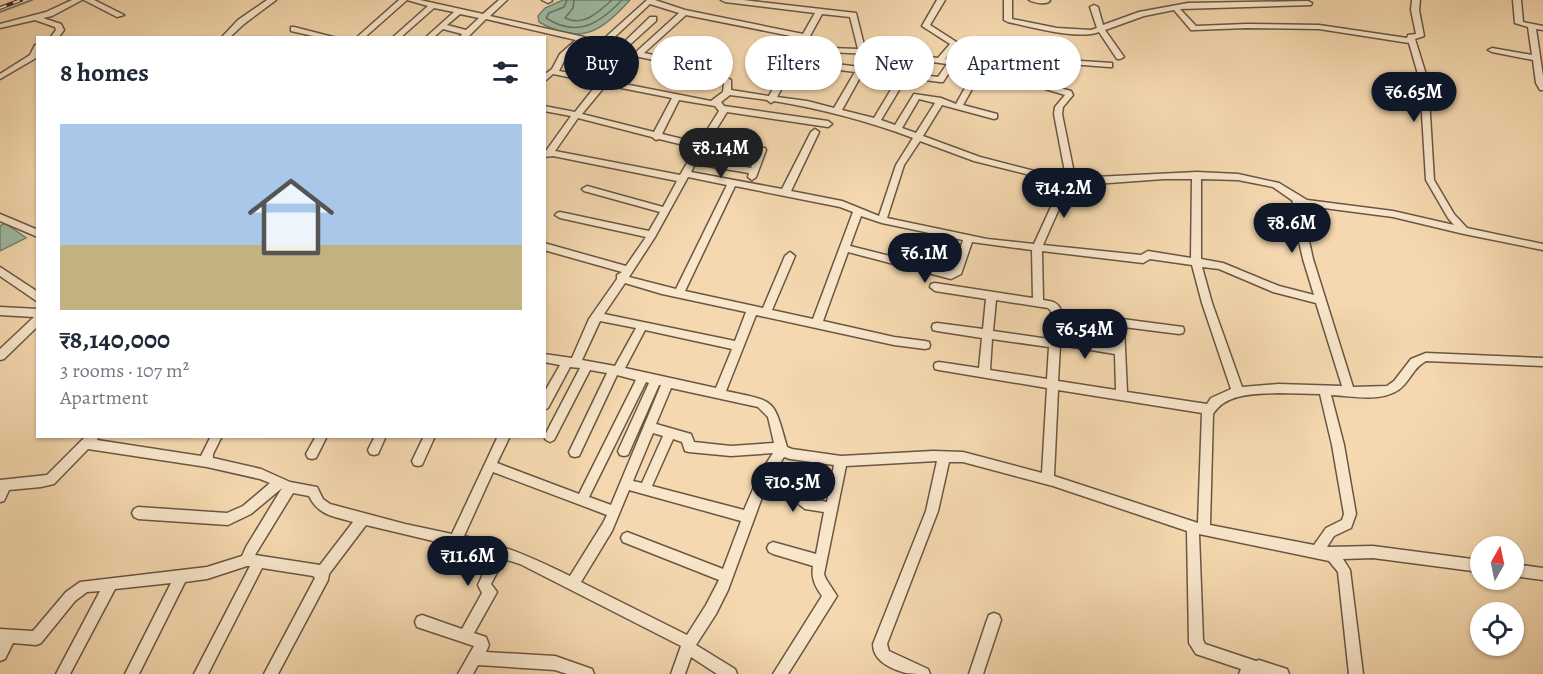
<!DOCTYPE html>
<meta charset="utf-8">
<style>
body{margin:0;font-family:Alegreya,serif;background:#f6f6f7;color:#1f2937;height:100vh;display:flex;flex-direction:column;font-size:22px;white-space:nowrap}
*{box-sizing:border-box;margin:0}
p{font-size:20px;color:#747a83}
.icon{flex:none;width:33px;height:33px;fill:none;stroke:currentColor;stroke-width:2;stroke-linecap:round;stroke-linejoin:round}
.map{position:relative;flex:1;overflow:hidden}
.details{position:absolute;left:36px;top:36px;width:510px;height:402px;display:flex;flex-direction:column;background:#fff;border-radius:0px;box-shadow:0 2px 4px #0004}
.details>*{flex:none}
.hud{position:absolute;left:564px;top:36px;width:570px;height:54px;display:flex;gap:12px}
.needle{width:39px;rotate:9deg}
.fabs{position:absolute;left:1470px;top:536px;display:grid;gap:12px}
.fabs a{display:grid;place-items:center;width:54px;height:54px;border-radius:50%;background:#fff;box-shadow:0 2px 4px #0004;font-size:30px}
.price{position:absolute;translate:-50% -51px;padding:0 14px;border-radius:21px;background:#111827;color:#fff;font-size:20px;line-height:39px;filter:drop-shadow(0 2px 3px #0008)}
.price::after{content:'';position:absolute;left:50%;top:36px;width:18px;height:14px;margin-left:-9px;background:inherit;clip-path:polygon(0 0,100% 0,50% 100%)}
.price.active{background:#222;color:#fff}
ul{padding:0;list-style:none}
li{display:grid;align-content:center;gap:12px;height:318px;padding:0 24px}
li span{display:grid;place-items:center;height:186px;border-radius:0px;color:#555}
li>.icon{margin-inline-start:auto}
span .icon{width:108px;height:108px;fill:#fffc;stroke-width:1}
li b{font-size:26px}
h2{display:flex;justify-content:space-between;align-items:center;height:72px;padding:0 24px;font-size:26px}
.tag{padding:0 21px;border-radius:27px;background:#fff;box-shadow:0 2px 4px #0004;font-size:21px;line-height:54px}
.tag.active{background:#111827;color:#fff}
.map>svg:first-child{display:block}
</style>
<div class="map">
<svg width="1543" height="674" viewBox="0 0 1543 674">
<rect width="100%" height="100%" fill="#f5d8af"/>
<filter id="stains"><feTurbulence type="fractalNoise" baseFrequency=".00333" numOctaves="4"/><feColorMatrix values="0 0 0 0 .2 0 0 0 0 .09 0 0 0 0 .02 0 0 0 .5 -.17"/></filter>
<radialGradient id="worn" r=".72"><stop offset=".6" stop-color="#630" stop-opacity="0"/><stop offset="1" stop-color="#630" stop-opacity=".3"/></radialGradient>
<g fill="#9dbba6" stroke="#768170" stroke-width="1.5">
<path d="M563,0H630C601,32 580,46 539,22L538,16L545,8Z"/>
<polygon points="5,223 26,238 0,251 0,226"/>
</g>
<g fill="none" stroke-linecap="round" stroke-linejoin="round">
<g stroke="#6c7362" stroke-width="1.5">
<path d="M567,0L564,7L549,13L546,18C577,38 599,24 622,0"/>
<path d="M574,0L573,8L565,18C583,27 599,12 612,0"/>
</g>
<polyline stroke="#768170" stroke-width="2" points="0,12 32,0"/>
<defs>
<g id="street">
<polygon points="72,0 82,0 52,16 43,18 61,24 64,30 58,38 50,38 56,30 55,27 35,20 0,28 0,24 46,12"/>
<polygon points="84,0 94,0 124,15 117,17"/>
<polygon points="267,0 276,0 244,24 229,38 221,38 238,20"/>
<polygon points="399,0 407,0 364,38 356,38"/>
<path d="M407,0H420L483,14L499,0H507L490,16L584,37V41L598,44L647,0H655L685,10L803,34L815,13L725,2L721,0H743L856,13L865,49L938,58L950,44L922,26L937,0H945L930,25L958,43L945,59L977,63L981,70C1002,75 1022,77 1042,83L1050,66L1060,67L1065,60L1112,63V67H1109L1070,64L1065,72L1056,71L1049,85L1071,91L1073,95L1063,107L1062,114L1075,178L1197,172L1238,174L1279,183L1307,200L1393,211L1454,225L1448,218L1426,180L1420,81L1409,43L1319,29L1247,28L1194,30H1191L1174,10L1144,16L1105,30L1124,57L1120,59H1117L1099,32C1077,40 1031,27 1008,22L1004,20V0H1012V19L1057,28L1091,30L1097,28L1090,7L1094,5L1098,7L1103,25L1139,12L1188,3L1308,1L1312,3L1311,5L1180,9L1196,26L1247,24L1319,25L1407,38L1408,35L1416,34L1411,10L1412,0H1420L1419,10L1424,36L1415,39L1428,81L1434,180L1454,214L1467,228L1543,244V250L1464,234L1393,217L1301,205L1313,259L1353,387L1387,386L1394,381L1411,359L1426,353L1543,358V366L1426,361C1415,367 1412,376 1404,385C1387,404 1353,396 1331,395L1344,445L1356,514L1351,528L1334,536L1327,547L1373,546L1480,560V572L1373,558L1343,559L1350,570L1363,674H1349L1338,572L1329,561L1199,534L1203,640L1205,644L1256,661L1259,660L1287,669L1289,674H1239L1241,669L1196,654L1189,643L1187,531L1053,486L963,462H949L938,511L887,644L889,651L928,669L930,674C922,674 913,674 906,673C891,669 873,661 873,644L926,511L937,461L846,466L824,574L826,579L837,596L788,674H773L822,596C815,586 811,578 813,566L773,554L769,552L767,548L769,544L773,542L816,554L824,512L805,509L792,499L764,492L728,590L716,614L696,645L735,669L737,674H717L691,657L685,674H671L681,646L520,564L504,559L491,584L497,592L474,633L486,637L489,645L486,652L555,656L592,669L594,674H567L555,670L478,665L473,674H458L474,646L417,627L415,622L417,617L422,615L462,629L482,593L478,585L492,555L366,525L329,574L328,580L278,674H264L315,578L313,576L262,568L208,674H194L250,566H247L207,579L185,582L139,674H125L171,583L115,589L70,674H56L100,591L87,592L75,601L41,643L36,645L13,643L5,659L0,661V629L33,631L66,592L80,582L207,567L242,556L246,547L282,488L251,514L228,525L138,519L134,517L132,513L134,509L138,507L227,513L243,506L270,483L260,479L207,467L88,449L54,484L41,487L9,490L4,501L0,502V480L47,475L86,436H99L97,440L201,456L211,436H222L213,454V458L261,469L290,482L317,487L323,499L330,504L405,524L452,534L498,436H510L497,463L579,494L636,380L617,375L579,456L575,457L571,456L569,452L607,373L590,370L554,440L550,442L546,440L544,437L580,368L570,367L548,408L544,410V393L560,365L544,362V354L572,358L589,319L617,279V275L622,272L544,250V243L626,266L646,237L560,218L555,215L557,213L560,212L649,231L660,212L584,191L582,189L587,186L663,207L677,181L553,156L544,157V151H546L571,116L544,111V106L575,112L598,83L553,74L544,82V75L552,69L560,54L576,40L486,19L467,38H459L462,34L443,29L433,38H425L454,12L434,8L400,38H392L428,6ZM650,4L679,13L636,52L625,49L656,21V17H650L618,48L606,45ZM460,14L479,18L466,30L447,25ZM822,14L850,17L858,49L804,47ZM686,15L801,38L769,96L731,90V80L706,66L644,53ZM580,44L623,53L602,79L559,71L566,57ZM802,51L873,54L947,64L938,77L797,59ZM630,55L701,70L724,83L723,92L711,101L609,81ZM795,64L855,72L834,108L807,101L777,97ZM954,65L971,67L974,72L956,104L941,98L914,94L895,125L881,120L899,90L895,88H892L874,118L842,110L863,72L940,82H943ZM980,75L1009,81H1019L1065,95L1055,107L1054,114L1066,177L1054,176L980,157L923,136L942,105L994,119L997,118V114L963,105ZM606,85L672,98L654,132L582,114ZM730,95L767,100L771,103L774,101C822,109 868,121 913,138L896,165L879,216L842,201L791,191L819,132L815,129L811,132L782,189L691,172L695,164L749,173L748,177L752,180L756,177L766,150L765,148H759L751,168L698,159L727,112L828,127L832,124L828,121L724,106L721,102ZM919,99L935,103L916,133L902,128ZM679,100L715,106L719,111L699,143L662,134ZM578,118L652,137L656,140L659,139L696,148L680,175L555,151ZM920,141L974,161L1062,183L1034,244L987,239L887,218L904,165ZM688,177L727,185L676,289L629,277L655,237ZM1164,179H1192L1191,258L1148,251L1141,255L1043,245L1070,184L1081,185ZM1201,179L1238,180L1273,187L1293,201L1291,206L1303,259L1314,295L1279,286L1223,263L1201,259ZM735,186L840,207L853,212L813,319L772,310L795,256L790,252L785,256L763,308L685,291ZM861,216L882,223L963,240L954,269L950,271L850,246ZM972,242L1032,250L1033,298L935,283L931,284L930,287L935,291L986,299L983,329L937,323L933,324L932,327L933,330L937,331L982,338L979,368L939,362L935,363L934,366L935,369L939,370L1047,388L1042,473L963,452L933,451L841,456L792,449L787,447C773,397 776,402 726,391L756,315L894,345L925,349L929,348L930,345L929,342L925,341L894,337L823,321L848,252L951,279L961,274ZM1042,251L1143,263L1150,259L1192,265L1202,303L1231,389L1211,398L1207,404L1127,392L1124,327L1179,334L1183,333L1184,330L1183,327L1061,311C1059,302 1051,301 1043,300ZM1202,267L1219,269L1273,292L1316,303L1342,386L1278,384L1242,387L1212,303ZM625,283L662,294L746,312L735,341L604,314ZM996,300L1048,308L1051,311L1049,339L993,331ZM1061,319L1114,326L1115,346L1060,337ZM600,321L636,328L615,366L582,360ZM645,330L732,349L716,388L625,368ZM992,339L1049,347L1047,379L990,370ZM1060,345L1115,354L1116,390L1058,381ZM646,382L649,383L618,451L620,455L624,456L628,455L659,385H661L611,505L589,497ZM671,388L758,407L768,417L774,443L731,446L694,442L691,434L656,424ZM1058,390L1202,413L1198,523L1054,476ZM1278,393L1320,394L1332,445L1344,514L1342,520L1326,528L1314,545L1210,525L1213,414C1226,393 1255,394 1278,393ZM653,433L663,436L642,483L633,481ZM673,439L682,442L685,451L689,452L731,456L773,453L760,473L744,510L652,486ZM784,457L790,459L834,465L827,502L808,498L799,490L768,482ZM493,472L607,515L603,523L570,576C533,558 504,545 464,536ZM629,490L741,521L723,569L627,532L623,534L621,538L623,542L719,580L706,605L687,635L581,582L612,531ZM293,493L309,496C319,516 333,516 353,522L320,565L255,555Z"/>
<polygon points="542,0 551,0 552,1 548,3"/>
<path d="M1029,0H1049L1050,1C1045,5 1034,3 1029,0Z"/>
<polygon points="1513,0 1521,0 1523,22 1543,26 1543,30 1536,29 1543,76 1543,90 1540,90 1536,83 1533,60 1492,52 1488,50 1492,48 1532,55 1528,27 1515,23"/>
<polygon points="291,27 294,27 337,38 322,38 291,31"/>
<polygon points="35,45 38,45 38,55 36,58 0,79 0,74 30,55"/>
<polygon points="0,214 38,230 38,237 0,221"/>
<polygon points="0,267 38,292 38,302 0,276"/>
<polygon points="0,307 38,309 38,326 4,359 0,360 0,349 34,317 0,315"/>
<polygon points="316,436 327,436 316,458 312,459 308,458 306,454"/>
<polygon points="375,436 386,436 378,454 374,455 370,454 368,450"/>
<polygon points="424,436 435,436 422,465 418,466 414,465 412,461"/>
<polygon points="1514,564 1543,568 1543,580 1514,576"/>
<polygon points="994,613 999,615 1001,620 983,674 969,674 987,620 989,615"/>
</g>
</defs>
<use href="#street" stroke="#6a5642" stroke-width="3"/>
<use href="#street" fill="#f8e6cb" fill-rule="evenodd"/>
<defs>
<polyline id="rail" points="0,8 21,0"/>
</defs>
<use href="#rail" stroke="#3c2b1e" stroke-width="4"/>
<use href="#rail" stroke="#f8e6cb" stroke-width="2" stroke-dasharray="7" stroke-linecap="butt"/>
</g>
<rect width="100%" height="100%" filter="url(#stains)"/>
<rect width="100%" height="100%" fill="url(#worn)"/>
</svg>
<div class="fabs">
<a><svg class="needle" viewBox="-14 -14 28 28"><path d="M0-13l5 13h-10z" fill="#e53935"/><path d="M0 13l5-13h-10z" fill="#747a83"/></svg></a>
<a><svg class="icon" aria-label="locate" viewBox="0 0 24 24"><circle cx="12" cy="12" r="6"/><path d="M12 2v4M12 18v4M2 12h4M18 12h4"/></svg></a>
</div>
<b class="price" style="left:1414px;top:123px">₹6.65M</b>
<b class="price active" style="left:721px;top:179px">₹8.14M</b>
<b class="price" style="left:1064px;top:219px">₹14.2M</b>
<b class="price" style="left:1292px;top:254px">₹8.6M</b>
<b class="price" style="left:925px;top:284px">₹6.1M</b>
<b class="price" style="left:1085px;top:360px">₹6.54M</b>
<b class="price" style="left:793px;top:513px">₹10.5M</b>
<b class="price" style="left:468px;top:587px">₹11.6M</b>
<div class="hud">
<a class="tag active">Buy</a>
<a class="tag">Rent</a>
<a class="tag">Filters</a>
<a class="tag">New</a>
<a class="tag">Apartment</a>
</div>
<section class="details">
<h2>8 homes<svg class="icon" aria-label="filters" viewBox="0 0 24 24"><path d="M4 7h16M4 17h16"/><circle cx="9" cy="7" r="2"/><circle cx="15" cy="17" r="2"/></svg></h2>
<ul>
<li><span style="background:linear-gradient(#a9c7e8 65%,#c2b280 0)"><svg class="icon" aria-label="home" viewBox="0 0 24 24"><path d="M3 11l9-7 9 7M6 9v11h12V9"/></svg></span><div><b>₹8,140,000</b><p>3 rooms · 107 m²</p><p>Apartment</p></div></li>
</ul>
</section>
</div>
